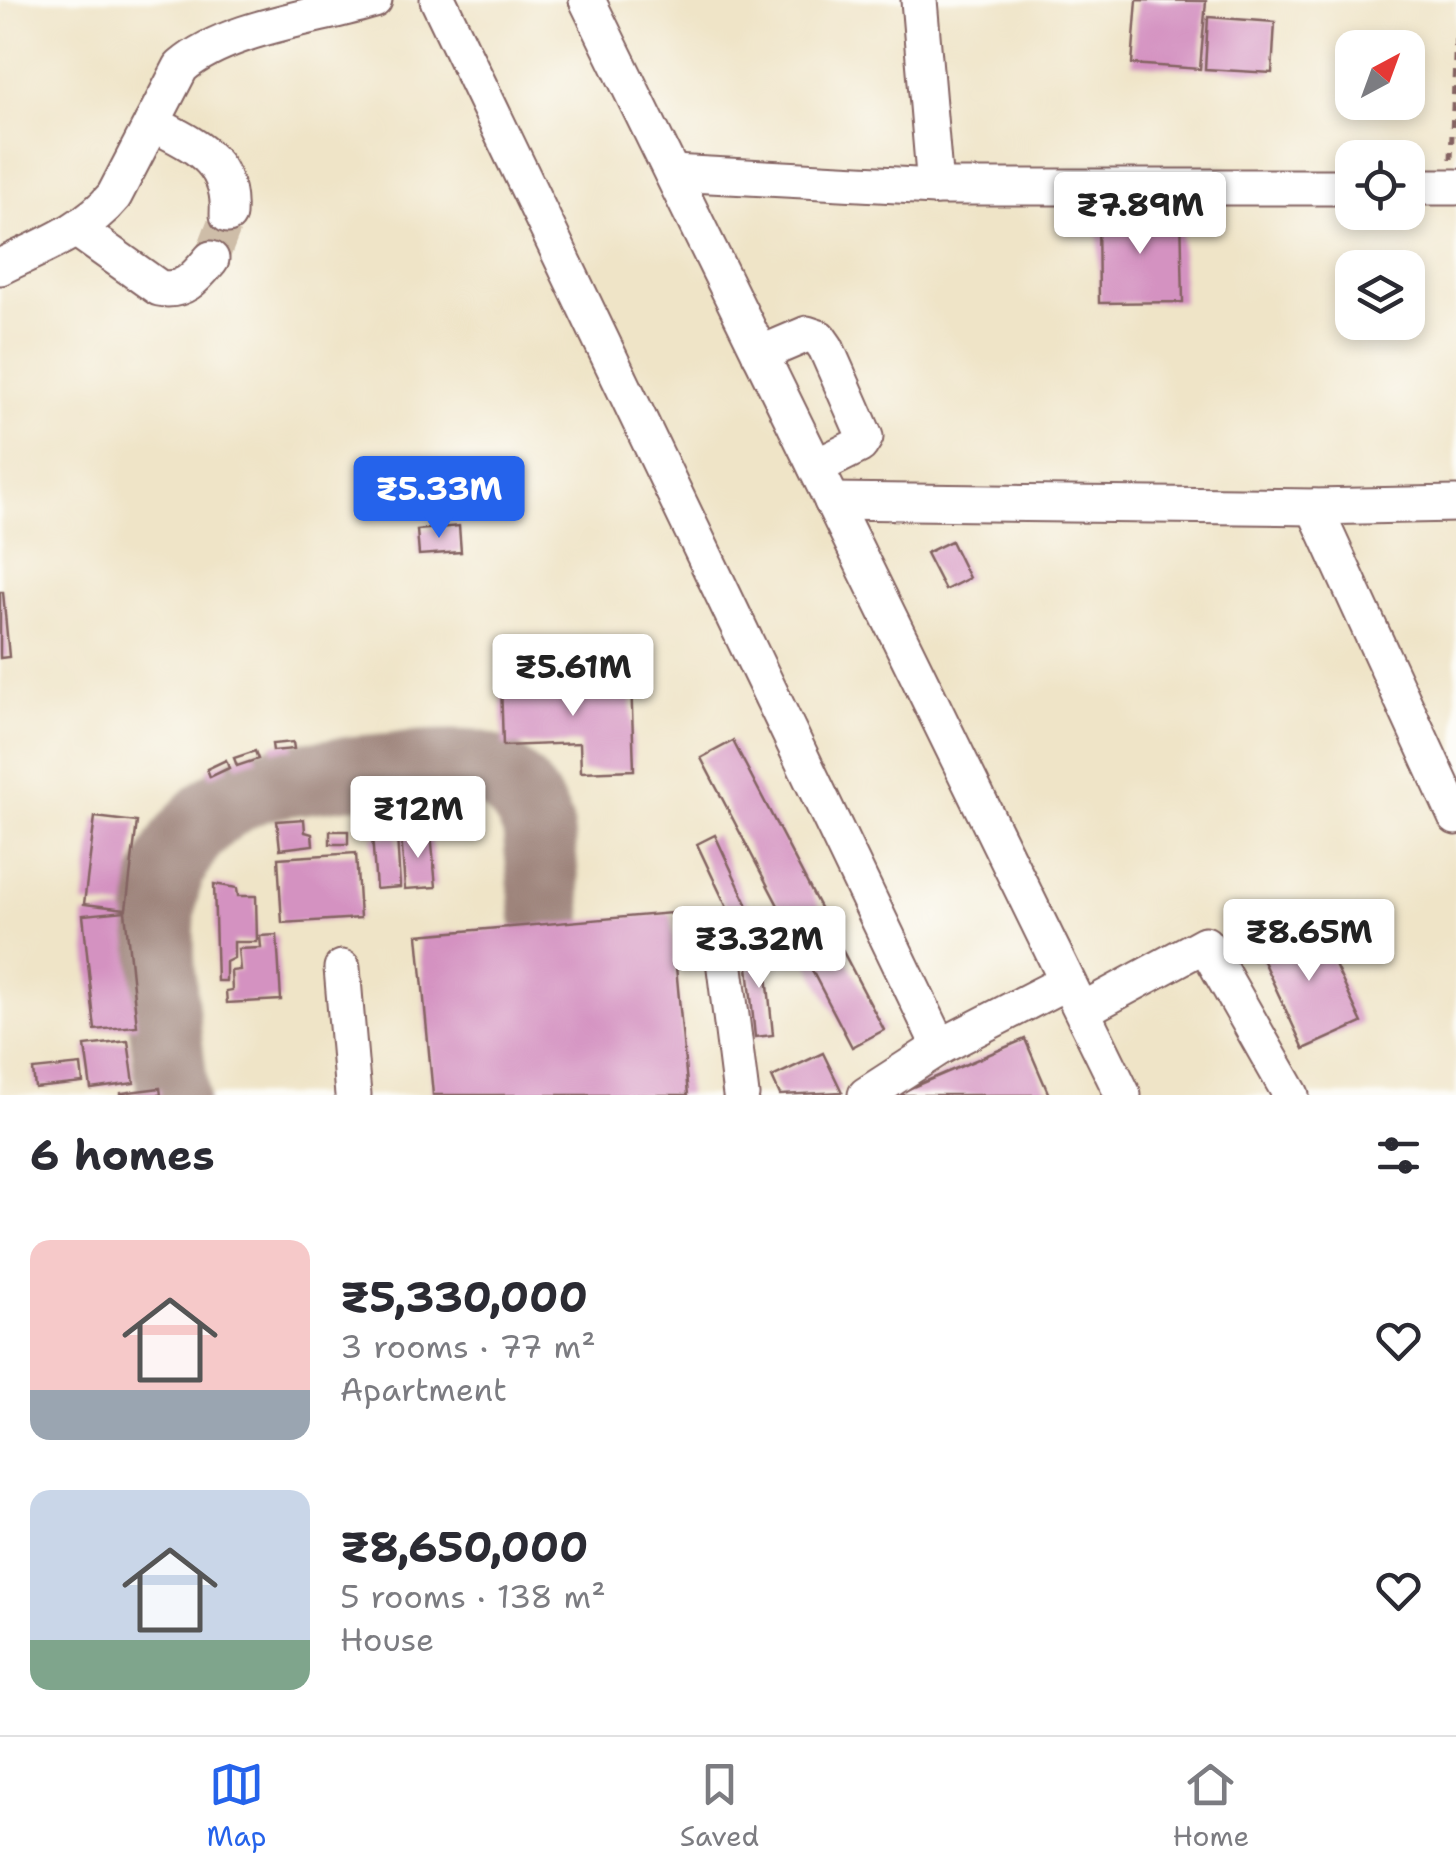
<!DOCTYPE html>
<meta charset="utf-8">
<style>
body{margin:0;font-family:"Shantell Sans",sans-serif;background:#f7f7f7;color:#2b2b33;height:100vh;display:flex;flex-direction:column;font-size:38px;white-space:nowrap}
*{box-sizing:border-box;margin:0}
p{font-size:32px;color:#7c7c81}
.icon{flex:none;width:55px;height:55px;fill:none;stroke:currentColor;stroke-width:2;stroke-linecap:round;stroke-linejoin:round}
.map{position:relative;height:1095px;overflow:hidden}
.details{display:flex;flex-direction:column;background:#fff;flex:1}
.details>*{flex:none}
.needle{width:65px;rotate:41deg}
.controls{position:absolute;left:1335px;top:30px;display:grid;gap:20px}
.controls a{display:grid;place-items:center;width:90px;height:90px;border-radius:20px;background:#fff;box-shadow:0 5px 15px #0003;font-size:50px}
.price{position:absolute;translate:-50% -85px;padding:0 22px;border-radius:10px;background:#fff;color:#222;font-size:32px;line-height:65px;filter:drop-shadow(0 2px 5px #0008)}
.price::after{content:'';position:absolute;left:50%;top:60px;width:30px;height:22px;margin-left:-15px;background:inherit;clip-path:polygon(0 0,100% 0,50% 100%)}
.price.active{background:#2563eb;color:#fff}
ul{padding:0;list-style:none}
li{display:flex;align-items:center;gap:30px;height:250px;padding:0 30px}
li span{display:grid;place-items:center;flex:none;width:280px;height:200px;border-radius:20px;color:#555}
li>.icon{margin-inline-start:auto}
span .icon{width:120px;height:120px;fill:#fffc;stroke-width:1}
li b{font-size:42px}
h2{display:flex;justify-content:space-between;align-items:center;height:120px;padding:0 30px;font-size:42px}
.dock{display:flex;justify-content:space-around;align-items:center;height:140px;border-top:2px solid #e1e1e2;background:#fff;font-size:28px;color:#7c7c81}
.dock a{display:grid;justify-items:center;gap:5px}
.dock .active{color:#2563eb}
.map>svg:first-child{display:block}
</style>
<div class="map">
<svg width="1456" height="1095" viewBox="0 0 1456 1095">
<rect width="100%" height="100%" fill="#fdfcf7"/>
<filter id="ink" filterUnits="userSpaceOnUse"><feTurbulence type="fractalNoise" baseFrequency=".01" numOctaves="2"/><feDisplacementMap in="SourceGraphic" scale="20" xChannelSelector="R" yChannelSelector="G"/><feConvolveMatrix kernelMatrix="1 2 1 2 8 2 1 2 1" color-interpolation-filters="sRGB"/></filter>
<filter id="wash" filterUnits="userSpaceOnUse"><feTurbulence type="fractalNoise" baseFrequency=".0048" numOctaves="4" result="noise"/><feDisplacementMap in="SourceGraphic" scale="40" xChannelSelector="R" yChannelSelector="G"/><feGaussianBlur stdDeviation="2.25" result="paint"/><feColorMatrix in="noise" values="0 0 0 0 0 0 0 0 0 0 0 0 0 0 0 0 0 1.4 0 .05"/><feComposite in="paint" operator="in"/></filter>
<g filter="url(#wash)">
<rect width="100%" height="100%" fill="#efe4c7"/>
<g fill="none" stroke-linecap="round" stroke-linejoin="round">
<path stroke="#9c8279" stroke-width="72" d="M173,1095C167,1035 146,922 170,869C182,841 203,817 229,801C243,791 261,785 278,782C314,776 455,759 483,768C511,778 528,800 538,827L547,917"/>
</g>
<g id="blocks">
<g fill="#d492c1">
<polygon points="1137,0 1206,1 1200,69 1132,64"/>
<polygon points="1208,17 1275,22 1272,73 1205,69"/>
<polygon points="1098,212 1181,212 1183,302 1099,303"/>
<polygon points="459,526 461,552 419,555 417,530"/>
<polygon points="951,541 969,578 945,590 926,553"/>
<polygon points="0,592 3,592 9,657 0,658"/>
<polygon points="631,678 634,770 581,772 580,743 503,746 501,683"/>
<polygon points="733,741 884,1030 852,1047 701,758"/>
<polygon points="293,742 294,749 273,751 272,744"/>
<polygon points="255,751 258,759 237,766 234,758"/>
<polygon points="226,760 229,768 210,777 207,769"/>
<polygon points="95,817 137,822 126,909 84,904"/>
<polygon points="304,819 305,832 312,834 313,845 280,849 277,821"/>
<rect x="330" y="831" width="18" height="13"/>
<polygon points="431,833 436,887 405,889 401,835"/>
<polygon points="397,835 400,887 376,889 372,836"/>
<polygon points="715,835 748,906 730,914 697,844"/>
<polygon points="356,853 360,918 282,923 278,858"/>
<polygon points="214,884 237,888 238,896 256,896 257,942 234,942 234,958 226,962 226,981 217,981"/>
<polygon points="125,911 137,1026 95,1030 83,915"/>
<polygon points="671,913 688,1095 433,1095 418,935"/>
<polygon points="1314,920 1362,1023 1304,1049 1256,946"/>
<polygon points="277,935 281,1000 227,1003 226,991 232,990 231,971 240,970 238,949 261,948 260,936"/>
<polygon points="764,945 773,1035 755,1037 746,946"/>
<polygon points="1025,1039 1049,1095 894,1095"/>
<polygon points="128,1041 134,1083 91,1089 85,1046"/>
<polygon points="823,1053 842,1092 780,1095 772,1077"/>
<polygon points="81,1065 83,1083 35,1088 33,1070"/>
<polygon points="160,1088 161,1095 121,1095 121,1093"/>
</g>
</g>
</g>
<g filter="url(#ink)">
<use href="#blocks" fill-opacity="0" stroke="#846462" stroke-width="2.5"/>
<g fill="none" stroke-linecap="round" stroke-linejoin="round">
<polyline stroke="#cebda8" stroke-width="35" stroke-dasharray="35 18" stroke-linecap="butt" points="211,259 228,215"/>
<defs>
<g id="minor">
<polyline points="438,0 940,1047"/>
<polyline points="587,0 1123,1095"/>
<polyline points="919,0 935,187"/>
<path d="M152,123C193,145 232,159 228,215"/>
<polyline points="672,173 935,187 1352,187"/>
<polyline points="1408,187 1456,187"/>
<path d="M76,229L159,288C184,293 196,277 211,259"/>
<path d="M0,267C40,247 85,231 114,196L181,67C227,27 315,18 374,0"/>
<polyline points="760,354 807,334 819,338 826,348 865,437 860,445 816,467"/>
<polyline points="832,501 1314,507 1456,504"/>
<polyline points="1314,507 1456,817"/>
<polyline points="724,960 741,1095"/>
<polyline points="342,968 353,1095"/>
<polyline points="1083,1010 1205,944 1291,1095"/>
<polyline points="866,1095 940,1047 1066,982"/>
</g>
</defs>
<use href="#minor" stroke="#846462" stroke-width="39"/>
<polyline stroke="#846462" stroke-width="5" stroke-dasharray="8 8" stroke-linecap="butt" points="1451,159 1456,32"/>
<use href="#minor" stroke="#fff" stroke-width="35"/>
</g>
</g>
</svg>
<div class="controls">
<a><svg class="needle" viewBox="-14 -14 28 28"><path d="M0-13l5 13h-10z" fill="#e53935"/><path d="M0 13l5-13h-10z" fill="#7c7c81"/></svg></a>
<a><svg class="icon" aria-label="locate" viewBox="0 0 24 24"><circle cx="12" cy="12" r="6"/><path d="M12 2v4M12 18v4M2 12h4M18 12h4"/></svg></a>
<a><svg class="icon" aria-label="layers" viewBox="0 0 24 24"><path d="M12 4l9 5-9 5-9-5zM3 14l9 5 9-5"/></svg></a>
</div>
<b class="price" style="left:1140px;top:257px">₹7.89M</b>
<b class="price active" style="left:439px;top:541px">₹5.33M</b>
<b class="price" style="left:573px;top:719px">₹5.61M</b>
<b class="price" style="left:418px;top:861px">₹12M</b>
<b class="price" style="left:1309px;top:984px">₹8.65M</b>
<b class="price" style="left:759px;top:991px">₹3.32M</b>
</div>
<section class="details">
<h2>6 homes<svg class="icon" aria-label="filters" viewBox="0 0 24 24"><path d="M4 7h16M4 17h16"/><circle cx="9" cy="7" r="2"/><circle cx="15" cy="17" r="2"/></svg></h2>
<ul>
<li><span style="background:linear-gradient(#f6c9c9 75%,#9aa5b1 0)"><svg class="icon" aria-label="home" viewBox="0 0 24 24"><path d="M3 11l9-7 9 7M6 9v11h12V9"/></svg></span><div><b>₹5,330,000</b><p>3 rooms · 77 m²</p><p>Apartment</p></div><svg class="icon" aria-label="heart" viewBox="0 0 24 24"><path d="M12 20l-8-8c-3-5 5-10 8-4 3-6 11-1 8 4z"/></svg></li>
<li><span style="background:linear-gradient(#c9d6e8 75%,#7fa58c 0)"><svg class="icon" aria-label="home" viewBox="0 0 24 24"><path d="M3 11l9-7 9 7M6 9v11h12V9"/></svg></span><div><b>₹8,650,000</b><p>5 rooms · 138 m²</p><p>House</p></div><svg class="icon" aria-label="heart" viewBox="0 0 24 24"><path d="M12 20l-8-8c-3-5 5-10 8-4 3-6 11-1 8 4z"/></svg></li>
</ul>
</section>
<nav class="dock">
<a class="active"><svg class="icon" aria-label="map" viewBox="0 0 24 24"><path d="M3 6l6-2 6 2 6-2v14l-6 2-6-2-6 2zM9 4v14M15 6v14"/></svg>Map</a>
<a><svg class="icon" aria-label="saved" viewBox="0 0 24 24"><path d="M7 4h10v16l-5-4-5 4z"/></svg>Saved</a>
<a><svg class="icon" aria-label="home" viewBox="0 0 24 24"><path d="M3 11l9-7 9 7M6 9v11h12V9"/></svg>Home</a>
</nav>
